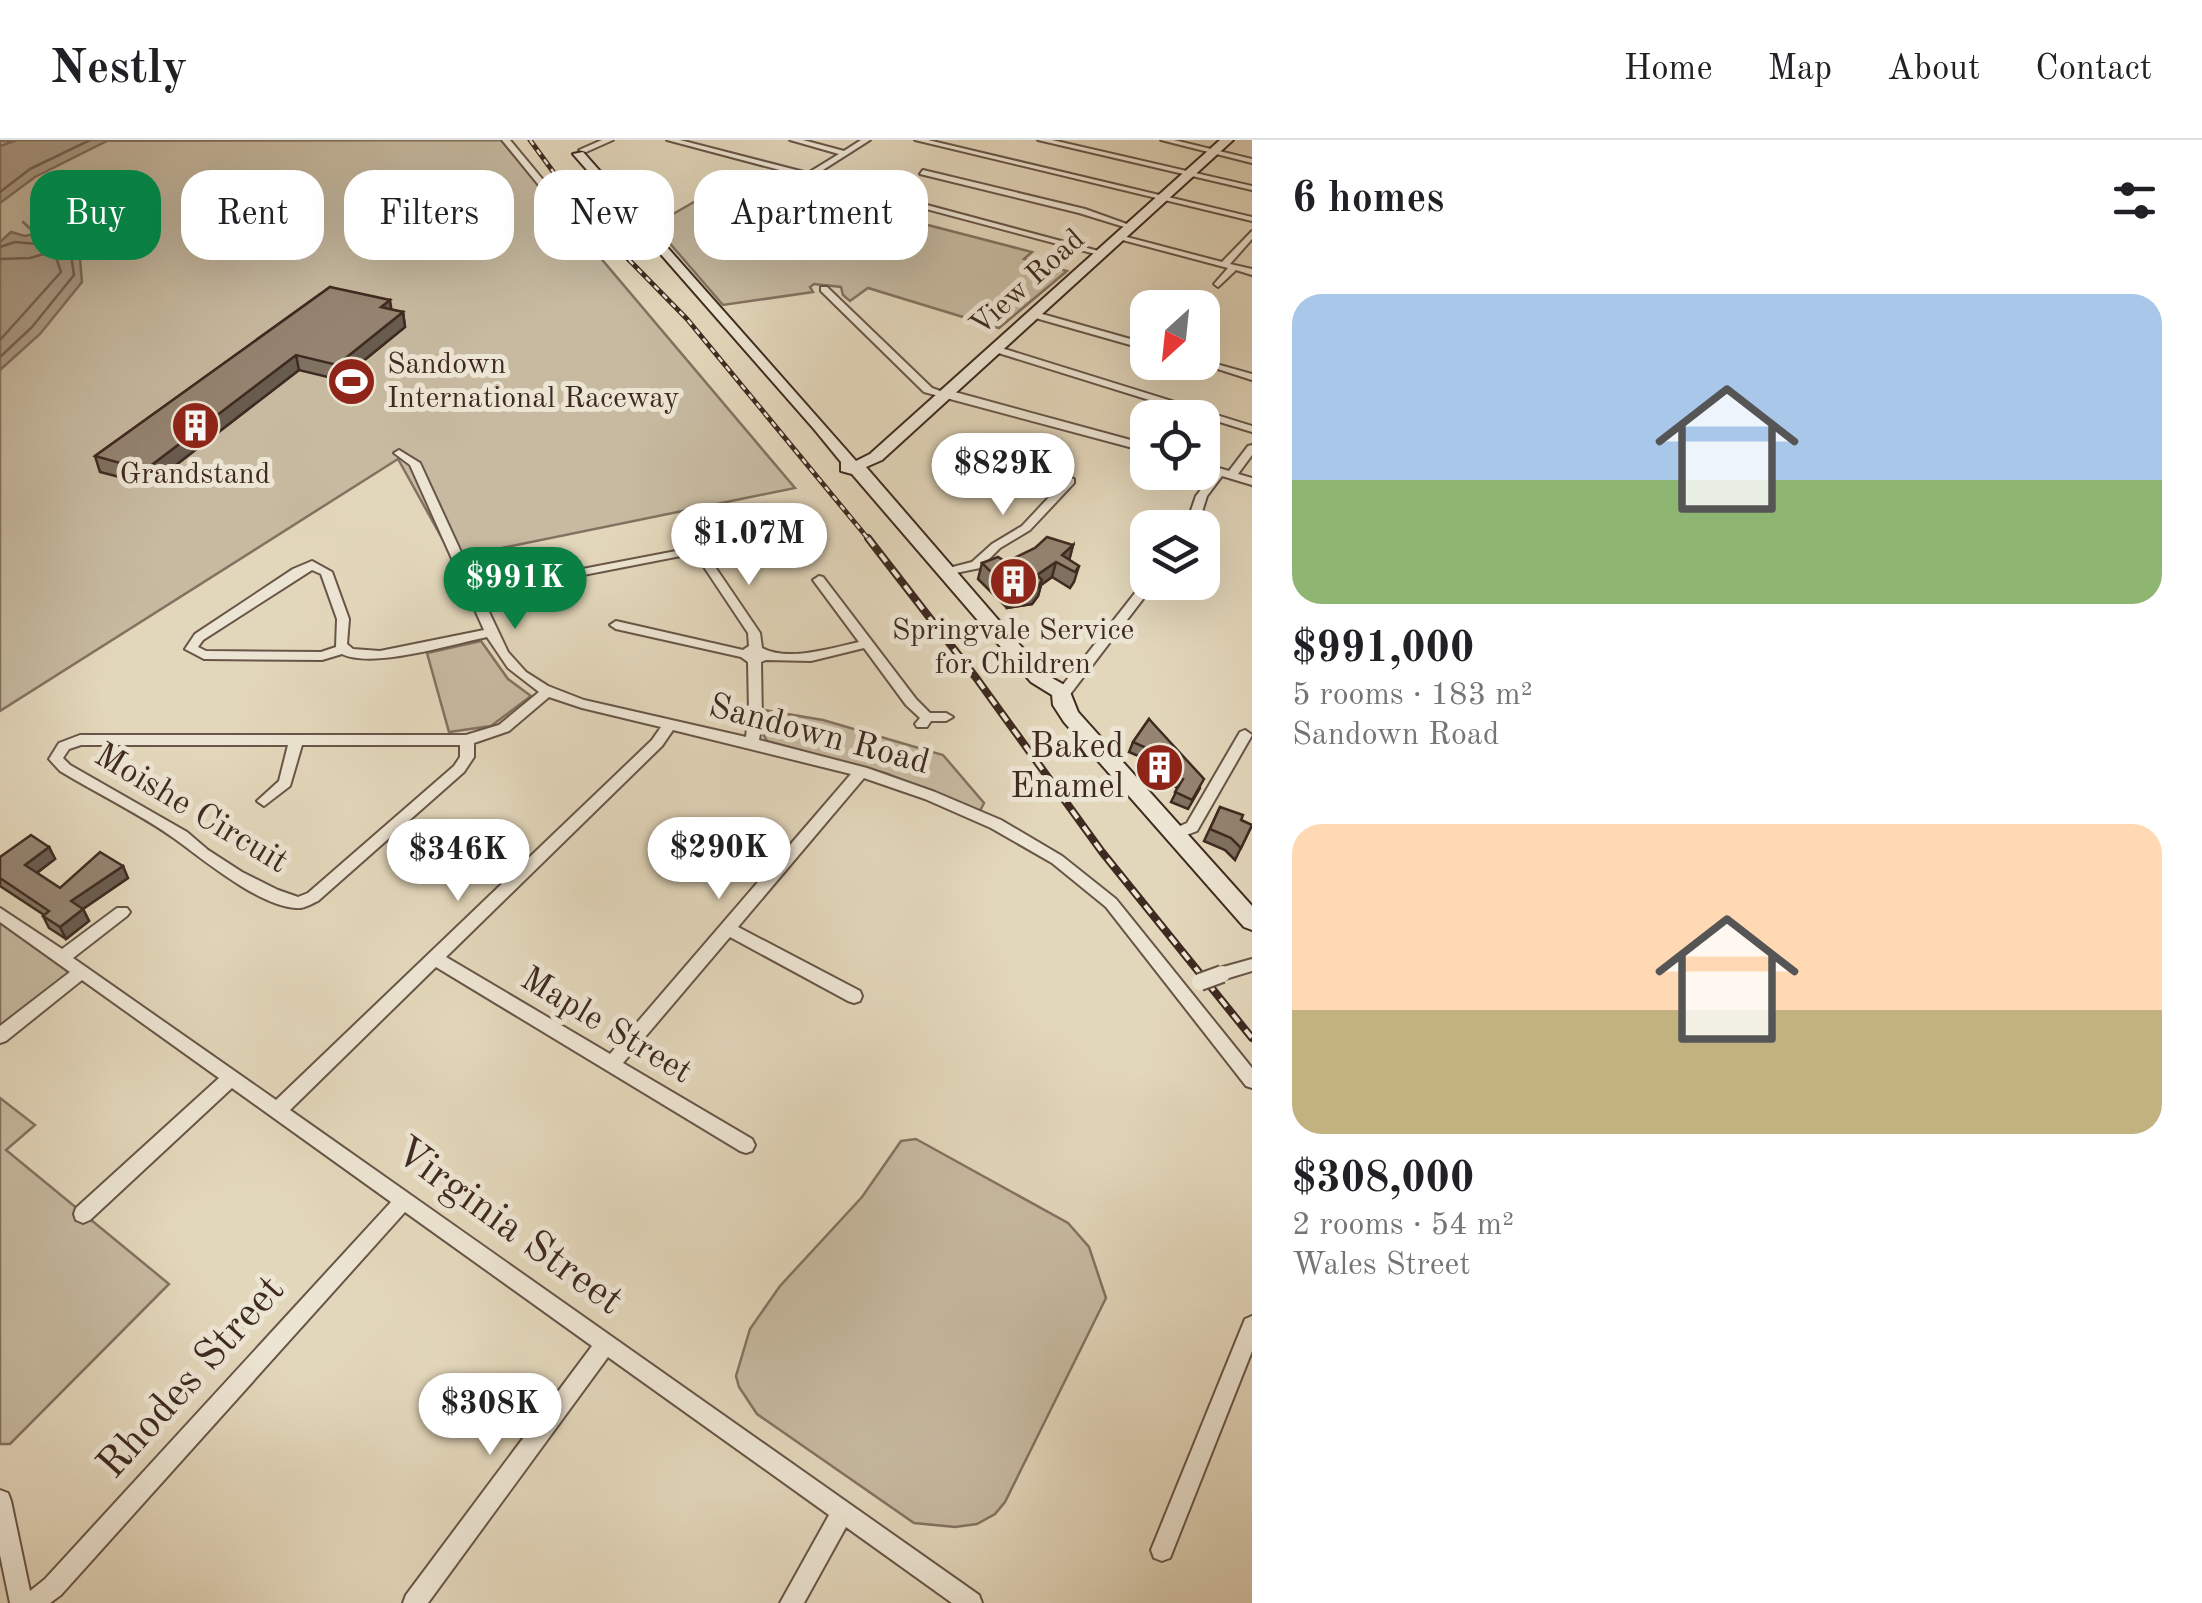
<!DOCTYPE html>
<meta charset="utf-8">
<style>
body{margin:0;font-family:"Old Standard TT",serif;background:#f2f2f2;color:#202124;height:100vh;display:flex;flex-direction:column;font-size:38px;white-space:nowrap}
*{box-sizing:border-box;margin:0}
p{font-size:32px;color:#757577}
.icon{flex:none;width:55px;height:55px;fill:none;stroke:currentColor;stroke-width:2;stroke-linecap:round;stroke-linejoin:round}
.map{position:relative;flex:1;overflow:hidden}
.drawer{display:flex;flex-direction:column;background:#fff;width:950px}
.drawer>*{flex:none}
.banner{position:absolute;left:30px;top:30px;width:950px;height:90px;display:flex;gap:20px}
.needle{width:65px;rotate:207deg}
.controls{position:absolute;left:1130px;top:150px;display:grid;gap:20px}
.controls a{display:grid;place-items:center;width:90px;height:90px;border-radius:20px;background:#fff;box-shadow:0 10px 40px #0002;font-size:50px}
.price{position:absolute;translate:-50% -85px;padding:0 22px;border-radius:35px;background:#fff;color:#222;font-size:32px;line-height:65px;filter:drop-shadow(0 2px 5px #0008)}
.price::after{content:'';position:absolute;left:50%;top:60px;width:30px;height:22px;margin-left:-15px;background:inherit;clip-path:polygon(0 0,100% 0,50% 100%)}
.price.selected{background:#0b8043;color:#fff}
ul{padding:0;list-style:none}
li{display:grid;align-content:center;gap:20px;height:530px;padding:0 40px}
li span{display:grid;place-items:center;height:310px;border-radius:30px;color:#555}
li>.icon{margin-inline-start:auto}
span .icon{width:180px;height:180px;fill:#fffc;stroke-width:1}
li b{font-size:42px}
h2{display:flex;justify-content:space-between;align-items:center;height:120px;padding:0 40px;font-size:42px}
.tag{padding:0 35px;border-radius:30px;background:#fff;box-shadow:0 10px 40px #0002;font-size:35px;line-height:90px}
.tag.selected{background:#0b8043;color:#fff}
header{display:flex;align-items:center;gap:60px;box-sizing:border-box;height:140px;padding:0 50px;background:#fff;border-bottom:2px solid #e0e0e0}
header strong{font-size:48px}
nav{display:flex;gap:55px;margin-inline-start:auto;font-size:35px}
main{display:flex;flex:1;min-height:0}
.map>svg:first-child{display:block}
</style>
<header>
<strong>Nestly</strong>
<nav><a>Home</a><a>Map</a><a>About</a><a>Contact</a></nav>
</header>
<main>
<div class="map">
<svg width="1252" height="1463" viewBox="0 0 1252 1463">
<rect width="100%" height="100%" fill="#e3d7bb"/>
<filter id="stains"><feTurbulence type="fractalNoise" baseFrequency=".002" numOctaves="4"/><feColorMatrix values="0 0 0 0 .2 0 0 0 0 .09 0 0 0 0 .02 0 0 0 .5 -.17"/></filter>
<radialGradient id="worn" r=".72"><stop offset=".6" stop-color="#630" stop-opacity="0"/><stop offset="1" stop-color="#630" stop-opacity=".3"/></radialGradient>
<g fill="#c7baa1" stroke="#837261" stroke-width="2.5">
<polygon points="501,0 795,348 453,418 398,319 0,571 0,1"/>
<polygon points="739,36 1032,112 1024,119 1067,131 999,188 868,148 850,161 843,155 841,147 814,144 810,147 813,152 723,165 654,85"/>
<polygon points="481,501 508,539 531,556 491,586 449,592 427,513"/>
<polygon points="764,570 823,580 943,615 984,663 980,671 885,633 767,601 760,589"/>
<polygon points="0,783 70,833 0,889"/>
<polygon points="0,958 35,985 6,1010 169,1144 10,1304 0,1304"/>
<polygon points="916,999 1068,1083 1089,1107 1106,1158 1005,1362 995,1374 977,1384 955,1387 914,1383 757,1274 739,1247 736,1236 750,1189 780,1146 862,1057 901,1001"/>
</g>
<g fill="#ab9c87" stroke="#806e5e" stroke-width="2.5">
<polygon points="17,0 109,0 35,37 0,63 0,6"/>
<polygon points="49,83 78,96 82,142 40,194 0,230 0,102 11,92 25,96 39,93 41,85"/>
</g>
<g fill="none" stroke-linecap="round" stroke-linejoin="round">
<g stroke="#756354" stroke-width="2.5">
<polyline points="0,52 30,29 90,0"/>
<polyline points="0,107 15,102 37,104 51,94 69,102 74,135 32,187 0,217"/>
<polyline points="0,119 30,118 54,111 61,132 0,200"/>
</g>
<polyline stroke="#806e5e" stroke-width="2.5" points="23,82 37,95"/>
<defs>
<g id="street">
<polygon points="502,0 510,0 587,93 587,97 581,97"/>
<polygon points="602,0 613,0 586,12 579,10"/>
<polygon points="667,0 680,0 808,33 839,14 790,0 803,0 844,11 861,0 870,0 815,35 1106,113 1099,115"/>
<polygon points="915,0 928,0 1252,77 1252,81"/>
<polygon points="1038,0 1052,0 1252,46 1252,50"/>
<polygon points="1161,0 1174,0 1252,19 1252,23"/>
<polygon points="923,30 1085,69 1135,87 1131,89 1079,73 920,34"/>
<polygon points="1252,91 1252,99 1230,124 1252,129 1252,135 1236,130 1218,147 1214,144 1228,128 1115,98 1119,95 1222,122"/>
<polygon points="821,147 827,147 932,248 943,252 951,251 1127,299 1148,305 1148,312 924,252 821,151"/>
<polygon points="1035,172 1148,204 1148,210 1032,177 1032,173"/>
<polygon points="995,206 1252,286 1252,292 992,211 992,207"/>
<polygon points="1202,220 1252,234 1252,240 1196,222 1202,222"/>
<polygon points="1252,305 1252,315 1238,334 1252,338 1252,345 1222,336 1207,356 1197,388 1185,388 1196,356 1214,333 1202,330 1202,323 1229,331 1248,306"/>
<path d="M399,310L420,323L478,449L697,407L709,402L802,384V388L713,408L705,412L760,493L762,508C788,522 832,508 859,502L813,440L819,436L823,437L916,559L930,573H946L953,577L946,581H931L927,587H917L915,584L920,578L906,565L864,508L811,521L766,520L761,522L762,582L759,600L867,628L935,652L1001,680L1062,716L1116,759L1252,928V948L1246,946L1106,767L1052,723L991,688L925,659L864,638L738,787L860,851L862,856L860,861L854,863L848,861L730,797L623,923L752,999L755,1005L752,1011L746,1013L740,1011L436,827L290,970L979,1455L982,1463H952L846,1387L804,1463H780L829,1375L608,1217L428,1463H403L406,1455L592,1206L405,1072L61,1455L50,1463H10L0,1415V1350L8,1353L11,1361L30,1451L45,1439L391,1062L232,948L90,1080L83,1083L76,1080L74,1074L76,1068L219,938L82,840L6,901L0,903V886L70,832L0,782V768L62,809L117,768H127L130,772L127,776L73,818L276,960L652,600L661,587L582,568L549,557L509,591L474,603V617L464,632L318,761C311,764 304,769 296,768C259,766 204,720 175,699C142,675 96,653 60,631L49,619L59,603L80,595H466L499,585L539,552L508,528L487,497C452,504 373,529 342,514L322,520L204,519L185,509L195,494L293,429L312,421L332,432L349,479L347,504L353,509L380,511L484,490L410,325L394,313ZM691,414L698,418L748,493L749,506L743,510L616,481L610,485L616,489L741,517L748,522L749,572L746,597L584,560L548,546L526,532L508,512L481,455ZM312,430L321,434L337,479L336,507L321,512L206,511L198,507L203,500ZM673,590L851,634L610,914L446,817L662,606ZM81,605H288L279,641L257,661L264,666L290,646L302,605H460V617L454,626L308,753L298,757L278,750L242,732L208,710L187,692L70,625L63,618L69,609Z"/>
<polygon points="1070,338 1074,339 1074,343 1030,390 1000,408 980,428 941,436 941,430 972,422 992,404 1022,386 1066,339"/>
<polygon points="1146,439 1148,442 1156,442 1068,557 1058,557 1056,554 1058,551"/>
<polygon points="1245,590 1252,595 1197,691 1176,699 1171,698 1169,694 1171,690 1187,683 1240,592"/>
<polygon points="1252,819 1252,831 1222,840 1216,839 1214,834 1216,829"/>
<polygon points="1252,1176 1252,1211 1170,1418 1162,1421 1154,1418 1151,1410 1245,1179"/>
</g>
<polygon id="secondary" points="1220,0 1233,0 882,320 866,327 1045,534 1068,547 1078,572 1252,766 1252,790 1244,787 1064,582 1053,565 1052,555 1031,542 852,334 841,331 841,322 814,289 573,14 583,12 856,321 870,314"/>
</defs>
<use href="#street" stroke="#685548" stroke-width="4"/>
<use href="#secondary" stroke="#3f2a21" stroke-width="4"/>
<use href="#street" fill="#ede5d3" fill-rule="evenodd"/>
<use href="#secondary" fill="#ede5d3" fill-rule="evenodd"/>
<defs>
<polyline id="rail-far1" points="530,0 584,74 687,179 870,401"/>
<polyline id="rail" points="868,398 977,539 1102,712 1252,898"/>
</defs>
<use href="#rail-far1" stroke="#3f2a21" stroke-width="5"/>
<use href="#rail" stroke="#3f2a21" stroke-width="8"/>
<use href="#rail-far1" stroke="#ede5d3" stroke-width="2.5" stroke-dasharray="6" stroke-linecap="butt"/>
<use href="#rail" stroke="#ede5d3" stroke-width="4" stroke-dasharray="10" stroke-linecap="butt"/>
<defs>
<polyline id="street-bridge" points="1200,842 1222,834"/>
</defs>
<use href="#street-bridge" stroke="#685548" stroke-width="20" stroke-linecap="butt"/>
<use href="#street-bridge" stroke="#ede5d3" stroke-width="16"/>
</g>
<g fill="#7f7261" stroke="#3f2a21" stroke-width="2.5">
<polygon points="792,44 884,77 867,89 791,67"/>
<polygon points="330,147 392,170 403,172 405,187 340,240 299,230 150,345 100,332 95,316"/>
<polygon points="1073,405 1069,420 1079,426 1074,442 1070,448 1052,437 1041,445 1038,456 1032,464 1007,468 978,439 982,423 1006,422"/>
<polygon points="1149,579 1200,648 1188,669 1171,662 1178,648 1141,633 1148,620 1129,612 1133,602"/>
<polygon points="1220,667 1241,680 1252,685 1235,720 1225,710 1204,701"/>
<polygon points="49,707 55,719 37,733 60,748 128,738 83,769 89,781 66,799 49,788 43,776 44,775 0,746 0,717"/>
</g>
<g fill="#685c4f" stroke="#3f2a21" stroke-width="2.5">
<polygon points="886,64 884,77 867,89 869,76"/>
<polygon points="390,160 392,174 381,167"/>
<polygon points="403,172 405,187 340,240 337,225"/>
<polygon points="296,215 299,230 150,345 145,330"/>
<polygon points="1073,405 1069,421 1062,415"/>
<polygon points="1056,422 1052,437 1041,445 1038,456 1032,464 1007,468 1011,452"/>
<polygon points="49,707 55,719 31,737 25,725"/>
<polygon points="123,726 128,738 77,773 71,761"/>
<polygon points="83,769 89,781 66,799 60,787"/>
</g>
<g fill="#948471" stroke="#3f2a21" stroke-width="2.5">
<polygon points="792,44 810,44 886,64 869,76 792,55"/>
<polygon points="330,147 390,160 381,167 403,172 337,225 296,215 145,330 95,316"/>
<polygon points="1047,397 1073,405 1062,415 1079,426 1075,432 1056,422 1037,435 1042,440 1037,448 1011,452 982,423 998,417 1006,422 1035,408"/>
<polygon points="1149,579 1204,639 1192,660 1175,652 1183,639 1145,623 1153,611 1133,602"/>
<polygon points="1220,667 1243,675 1241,680 1252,685 1241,708 1231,698 1210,689"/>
<polygon points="31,695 49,707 25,725 60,748 100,712 123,726 71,761 83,769 60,787 43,776 49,771 0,738 0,717"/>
</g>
<defs>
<symbol id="stadium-disc" viewBox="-11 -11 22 22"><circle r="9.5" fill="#8f2418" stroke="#ede5d3"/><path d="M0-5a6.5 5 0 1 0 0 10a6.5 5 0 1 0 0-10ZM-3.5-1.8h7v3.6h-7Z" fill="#fff"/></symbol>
<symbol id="building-disc" viewBox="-11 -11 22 22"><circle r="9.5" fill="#8f2418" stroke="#ede5d3"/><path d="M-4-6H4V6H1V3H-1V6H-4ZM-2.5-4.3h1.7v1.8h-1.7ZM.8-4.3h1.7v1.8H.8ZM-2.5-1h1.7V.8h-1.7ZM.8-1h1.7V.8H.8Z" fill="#fff"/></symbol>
</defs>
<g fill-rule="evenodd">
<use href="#stadium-disc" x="324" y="214" width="55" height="55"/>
<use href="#building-disc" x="168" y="258" width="55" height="55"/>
<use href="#building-disc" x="986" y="414" width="55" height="55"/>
<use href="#building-disc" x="1132" y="600" width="55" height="55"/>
</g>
<g text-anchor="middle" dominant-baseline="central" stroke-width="10" stroke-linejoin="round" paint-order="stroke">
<g font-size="30" fill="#3f2a21" stroke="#ede5d3">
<text transform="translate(1028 143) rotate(-42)">View Road</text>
</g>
<g font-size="30" fill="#3f2a21" stroke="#ede5d3">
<text x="387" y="225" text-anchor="start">Sandown<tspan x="387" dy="34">International Raceway</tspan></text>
<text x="195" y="335">Grandstand</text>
<text x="1013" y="491">Springvale Service<tspan x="1013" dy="34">for Children</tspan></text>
</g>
<g font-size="35" fill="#3f2a21" stroke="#ede5d3">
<text transform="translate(819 595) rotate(15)">Sandown Road</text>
<text transform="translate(191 669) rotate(31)">Moishe Circuit</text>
<text transform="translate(606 886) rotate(31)">Maple Street</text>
</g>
<g font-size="35" fill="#3f2a21" stroke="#ede5d3" text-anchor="end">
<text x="1124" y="607">Baked<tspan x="1124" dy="40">Enamel</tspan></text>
</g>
<g font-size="42" fill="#3f2a21" stroke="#ede5d3">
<text transform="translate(508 1087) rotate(36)">Virginia Street</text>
<text transform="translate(192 1238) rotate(-48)">Rhodes Street</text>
</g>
</g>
<rect width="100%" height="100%" filter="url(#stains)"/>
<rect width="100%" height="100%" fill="url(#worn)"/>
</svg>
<div class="controls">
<a><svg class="needle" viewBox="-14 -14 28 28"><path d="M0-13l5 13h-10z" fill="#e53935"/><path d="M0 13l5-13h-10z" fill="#757577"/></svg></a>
<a><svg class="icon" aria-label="locate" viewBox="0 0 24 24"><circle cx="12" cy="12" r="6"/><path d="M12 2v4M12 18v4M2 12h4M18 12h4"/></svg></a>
<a><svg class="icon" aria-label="layers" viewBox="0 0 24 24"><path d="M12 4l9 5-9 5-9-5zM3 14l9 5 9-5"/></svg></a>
</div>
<b class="price" style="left:1003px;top:378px">$829K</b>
<b class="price" style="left:749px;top:448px">$1.07M</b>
<b class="price selected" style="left:515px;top:492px">$991K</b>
<b class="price" style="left:719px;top:762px">$290K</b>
<b class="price" style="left:458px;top:764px">$346K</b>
<b class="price" style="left:490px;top:1318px">$308K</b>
<div class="banner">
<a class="tag selected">Buy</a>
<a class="tag">Rent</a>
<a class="tag">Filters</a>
<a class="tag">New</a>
<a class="tag">Apartment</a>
</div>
</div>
<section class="drawer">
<h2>6 homes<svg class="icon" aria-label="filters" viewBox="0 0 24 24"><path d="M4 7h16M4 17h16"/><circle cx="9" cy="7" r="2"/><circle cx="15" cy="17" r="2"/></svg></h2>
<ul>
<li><span style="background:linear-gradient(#a9c7e8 60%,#8fb573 0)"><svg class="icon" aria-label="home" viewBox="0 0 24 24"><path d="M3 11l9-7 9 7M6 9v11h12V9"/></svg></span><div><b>$991,000</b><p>5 rooms · 183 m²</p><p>Sandown Road</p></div></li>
<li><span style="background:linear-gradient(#ffd9b3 60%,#c2b280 0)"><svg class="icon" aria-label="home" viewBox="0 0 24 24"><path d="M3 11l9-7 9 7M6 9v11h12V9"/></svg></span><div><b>$308,000</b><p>2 rooms · 54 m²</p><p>Wales Street</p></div></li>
</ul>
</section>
</main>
